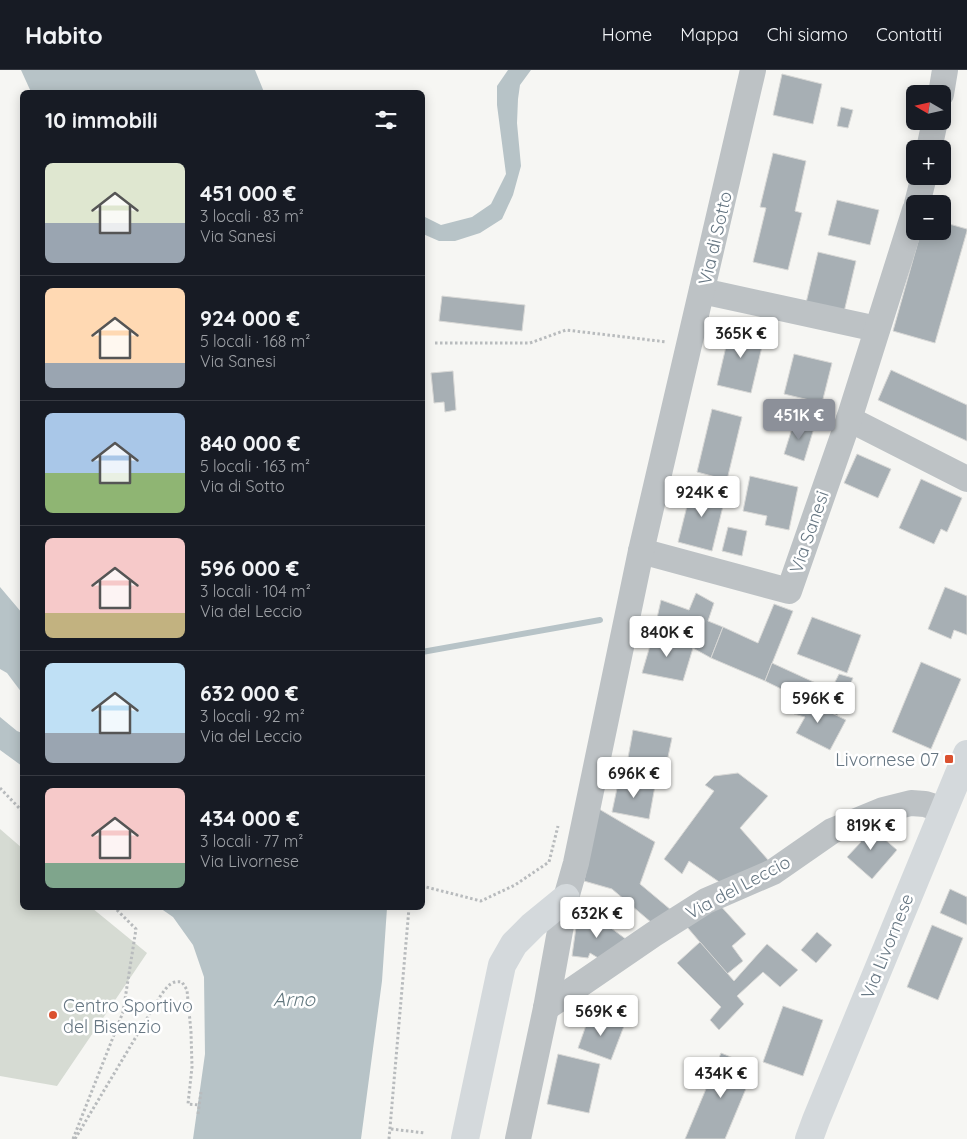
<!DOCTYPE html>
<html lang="it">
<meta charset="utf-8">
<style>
body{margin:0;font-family:Quicksand,sans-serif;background:#242831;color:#f1f3f6;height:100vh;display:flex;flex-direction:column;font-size:19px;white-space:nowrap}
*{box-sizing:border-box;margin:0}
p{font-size:16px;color:#9ea1a6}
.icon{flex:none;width:28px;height:28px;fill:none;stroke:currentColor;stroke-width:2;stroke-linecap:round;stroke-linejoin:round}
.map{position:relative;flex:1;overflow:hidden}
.details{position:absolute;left:20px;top:20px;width:405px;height:820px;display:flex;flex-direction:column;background:#171b24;border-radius:8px;box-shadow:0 2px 12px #0003}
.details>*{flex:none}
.needle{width:32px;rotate:279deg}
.buttons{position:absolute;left:906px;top:15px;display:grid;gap:10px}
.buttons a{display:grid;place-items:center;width:45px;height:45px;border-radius:8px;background:#171b24;box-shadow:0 2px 12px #0003;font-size:25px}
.price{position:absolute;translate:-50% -42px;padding:0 11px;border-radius:5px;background:#fff;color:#222;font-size:16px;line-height:32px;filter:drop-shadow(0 1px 2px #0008)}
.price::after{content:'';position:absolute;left:50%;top:30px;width:15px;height:11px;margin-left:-8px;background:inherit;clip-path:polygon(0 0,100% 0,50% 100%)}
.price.selected{background:#8c9099;color:#fff}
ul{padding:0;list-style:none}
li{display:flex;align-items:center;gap:15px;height:125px;padding:0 25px}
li+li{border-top:1px solid #363941}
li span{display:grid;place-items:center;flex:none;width:140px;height:100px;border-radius:8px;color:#555}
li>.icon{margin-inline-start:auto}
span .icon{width:60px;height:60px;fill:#fffc;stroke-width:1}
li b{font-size:21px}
h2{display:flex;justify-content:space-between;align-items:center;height:60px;padding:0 25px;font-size:21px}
header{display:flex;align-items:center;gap:30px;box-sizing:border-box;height:70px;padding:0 25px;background:#171b24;border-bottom:1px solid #363941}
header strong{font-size:24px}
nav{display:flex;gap:28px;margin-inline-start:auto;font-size:18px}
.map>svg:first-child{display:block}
</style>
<header>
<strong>Habito</strong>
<nav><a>Home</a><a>Mappa</a><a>Chi siamo</a><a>Contatti</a></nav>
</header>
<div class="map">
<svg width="967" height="1069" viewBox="0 0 967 1069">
<rect width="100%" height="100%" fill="#f6f6f3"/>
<polygon fill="#d6dbd3" points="0,759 22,778 22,838 92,838 147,883 57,1016 0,1006"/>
<g fill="#b7c3c7">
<polygon points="21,0 255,0 264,22 31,22"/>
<polygon points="508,0 531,0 520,15 518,29 517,53 521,96 513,125 502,149 480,163 455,171 439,171 423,164 423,146 441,155 472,147 491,134 506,104 497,35 497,16"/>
<polygon points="0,517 22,543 22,623 7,603 0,599"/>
<polygon points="0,647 17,661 22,663 22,696 0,680"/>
<polygon points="160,838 387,838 382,911 361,1069 193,1069 205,984 204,907 193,875 173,847"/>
</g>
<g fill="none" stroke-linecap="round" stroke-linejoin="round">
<polyline stroke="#b7c3c7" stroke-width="6" points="422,582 600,550"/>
</g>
<g fill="#a7afb4" stroke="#d8d8d6">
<polygon points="782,4 822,14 813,54 773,45"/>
<polygon points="841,37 853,40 848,58 837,56"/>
<polygon points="773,83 806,91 795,141 802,143 788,200 753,192 766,138 760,137"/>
<polygon points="837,130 879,140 870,175 828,165"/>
<polygon points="942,152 967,159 967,161 935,273 893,261 921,161 942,161"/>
<polygon points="818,182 856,191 844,242 806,233"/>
<polygon points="442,226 525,235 522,261 439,251"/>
<polygon points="731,255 765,264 751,323 717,315"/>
<polygon points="794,284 832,293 822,333 784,324"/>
<polygon points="891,300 967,335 967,371 878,330"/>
<polygon points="453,301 456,340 445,342 444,332 434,333 431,303"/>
<polygon points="712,339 742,347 727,410 697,402"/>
<polygon points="794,352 814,358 804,391 784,384"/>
<polygon points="857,384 891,399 878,428 844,413"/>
<polygon points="750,406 798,417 789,460 765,455 767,446 743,441"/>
<polygon points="921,409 962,428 947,462 941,459 934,474 899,458"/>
<polygon points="692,416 726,424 712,481 678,472"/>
<polygon points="728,457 747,461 742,486 722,481"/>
<polygon points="945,517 967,526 967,565 954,560 951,569 928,559"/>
<polygon points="696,523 714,533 708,551 723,557 711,588 693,578 654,562 661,530 689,540"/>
<polygon points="774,534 793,541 765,611 711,588 723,557 758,573"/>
<polygon points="812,547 861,565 847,603 797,584"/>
<polygon points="654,562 693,578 683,611 642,603"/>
<polygon points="921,592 961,609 931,679 892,662"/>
<polygon points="772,593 831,620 839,604 853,608 837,646 765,611"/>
<polygon points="797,626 846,650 830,680 796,663 805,647 794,644"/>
<polygon points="633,660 672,668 664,706 626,699"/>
<polygon points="738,703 768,726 740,758 769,791 725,816 689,791 682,804 664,789 714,721 705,715 714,706"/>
<polygon points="619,709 655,716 649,749 612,742"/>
<polygon points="599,739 655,772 640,814 671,840 652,853 612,819 584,811"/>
<polygon points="865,752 897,780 872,809 847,787 861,772 854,766"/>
<polygon points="950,819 967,827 967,855 940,843"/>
<polygon points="717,832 746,864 732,876 743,891 727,904 682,851"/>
<polygon points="578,843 595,846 631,873 608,894 590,883 588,888 572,886"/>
<polygon points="932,855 963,868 938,930 907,917"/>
<polygon points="817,862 832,875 816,893 801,880"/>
<polygon points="700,872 734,911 767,874 798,900 780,917 763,902 737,926 744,934 719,960 710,950 721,937 677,893"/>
<polygon points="783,936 823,950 803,1006 763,992"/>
<polygon points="590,944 624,956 611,990 578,978"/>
<polygon points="721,983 755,997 725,1069 685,1069"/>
<polygon points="558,984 600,994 589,1043 547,1034"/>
</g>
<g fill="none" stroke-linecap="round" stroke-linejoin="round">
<g stroke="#b8bbbd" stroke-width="3" stroke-dasharray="2.5 2.5" stroke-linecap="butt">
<polyline points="435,273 530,273 566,260 667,272"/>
<polyline points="0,718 22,741"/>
<polyline points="422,819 426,817 481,831 515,815 549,792 558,756"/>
<polyline points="198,1044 201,1022"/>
<polyline points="391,1059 425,1063"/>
<polyline points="73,1069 123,942 136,859 115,838"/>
<path d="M75,1069L161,925C167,917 171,910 182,912L187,920L191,962L192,997L188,1034L199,1035"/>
<polyline points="389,1069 409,838"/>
</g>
<g stroke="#bdc2c5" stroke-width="26">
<polyline points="941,24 945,0"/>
<polyline points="929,79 935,51"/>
<polyline points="917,134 924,106"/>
<polyline points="702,221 877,259"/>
<polyline points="849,349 967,409"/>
<polyline points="641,481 789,521 849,349 915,140"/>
<polyline points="546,938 654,864 706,831 773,802 832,761 883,740 911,733 925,734 944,740"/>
<polyline points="518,1069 546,938 566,828 576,793 641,481 753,0"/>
</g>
<g stroke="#d4d9dc" stroke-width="28">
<polyline points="465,1069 502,895 514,874 533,855 566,828"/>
<polyline points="809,1069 816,1050 967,684"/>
</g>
</g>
<g fill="#db512f" stroke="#fff" stroke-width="2">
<rect x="944" y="684" width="10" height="10" rx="2.5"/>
<circle cx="53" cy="945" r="5"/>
</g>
<g text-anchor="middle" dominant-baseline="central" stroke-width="5" stroke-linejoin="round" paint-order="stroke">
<g font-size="18" fill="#677783" stroke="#fff">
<text transform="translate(715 168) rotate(-77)">Via di Sotto</text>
<text transform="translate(809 462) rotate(-71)">Via Sanesi</text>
<text transform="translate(738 817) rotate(-28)">Via del Leccio</text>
<text transform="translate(887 876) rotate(-68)">Via Livornese</text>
</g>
<g font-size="18" fill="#677783" stroke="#fff" text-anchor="end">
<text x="939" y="689">Livornese 07</text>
<text x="63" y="935" text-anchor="start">Centro Sportivo<tspan x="63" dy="21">del Bisenzio</tspan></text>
</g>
<g font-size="19" font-style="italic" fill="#63787f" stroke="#fff">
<text x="294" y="929">Arno</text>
</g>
</g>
</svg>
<div class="buttons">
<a><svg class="needle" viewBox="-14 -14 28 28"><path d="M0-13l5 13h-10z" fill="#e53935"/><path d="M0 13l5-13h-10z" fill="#9ea1a6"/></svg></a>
<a>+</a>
<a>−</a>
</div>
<b class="price" style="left:741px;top:289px">365K €</b>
<b class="price selected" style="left:799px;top:371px">451K €</b>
<b class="price" style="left:702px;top:448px">924K €</b>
<b class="price" style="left:667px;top:588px">840K €</b>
<b class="price" style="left:818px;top:654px">596K €</b>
<b class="price" style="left:634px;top:729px">696K €</b>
<b class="price" style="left:871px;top:781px">819K €</b>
<b class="price" style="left:597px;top:869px">632K €</b>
<b class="price" style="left:601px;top:967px">569K €</b>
<b class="price" style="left:721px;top:1029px">434K €</b>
<section class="details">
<h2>10 immobili<svg class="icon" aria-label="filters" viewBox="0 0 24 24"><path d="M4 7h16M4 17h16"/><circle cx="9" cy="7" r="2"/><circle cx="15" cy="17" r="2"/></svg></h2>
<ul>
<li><span style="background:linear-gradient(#dfe7d0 60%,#9aa5b1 0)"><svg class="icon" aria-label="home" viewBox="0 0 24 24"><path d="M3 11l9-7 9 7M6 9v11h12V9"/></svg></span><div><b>451 000 €</b><p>3 locali · 83 m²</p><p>Via Sanesi</p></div></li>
<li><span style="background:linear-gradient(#ffd9b3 75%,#9aa5b1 0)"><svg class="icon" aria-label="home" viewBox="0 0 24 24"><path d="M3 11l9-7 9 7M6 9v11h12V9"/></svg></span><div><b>924 000 €</b><p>5 locali · 168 m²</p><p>Via Sanesi</p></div></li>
<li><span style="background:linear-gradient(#a9c7e8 60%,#8fb573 0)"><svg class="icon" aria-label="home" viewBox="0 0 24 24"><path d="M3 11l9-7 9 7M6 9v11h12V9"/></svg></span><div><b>840 000 €</b><p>5 locali · 163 m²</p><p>Via di Sotto</p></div></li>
<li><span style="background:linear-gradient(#f6c9c9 75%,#c2b280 0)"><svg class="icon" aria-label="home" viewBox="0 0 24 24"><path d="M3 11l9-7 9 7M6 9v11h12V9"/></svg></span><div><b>596 000 €</b><p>3 locali · 104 m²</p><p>Via del Leccio</p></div></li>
<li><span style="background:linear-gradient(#bfe0f5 70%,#9aa5b1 0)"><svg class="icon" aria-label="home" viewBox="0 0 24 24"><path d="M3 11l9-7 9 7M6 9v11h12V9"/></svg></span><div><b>632 000 €</b><p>3 locali · 92 m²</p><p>Via del Leccio</p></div></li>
<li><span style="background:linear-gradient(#f6c9c9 75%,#7fa58c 0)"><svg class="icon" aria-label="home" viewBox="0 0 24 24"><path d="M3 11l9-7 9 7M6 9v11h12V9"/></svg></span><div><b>434 000 €</b><p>3 locali · 77 m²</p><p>Via Livornese</p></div></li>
</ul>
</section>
</div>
